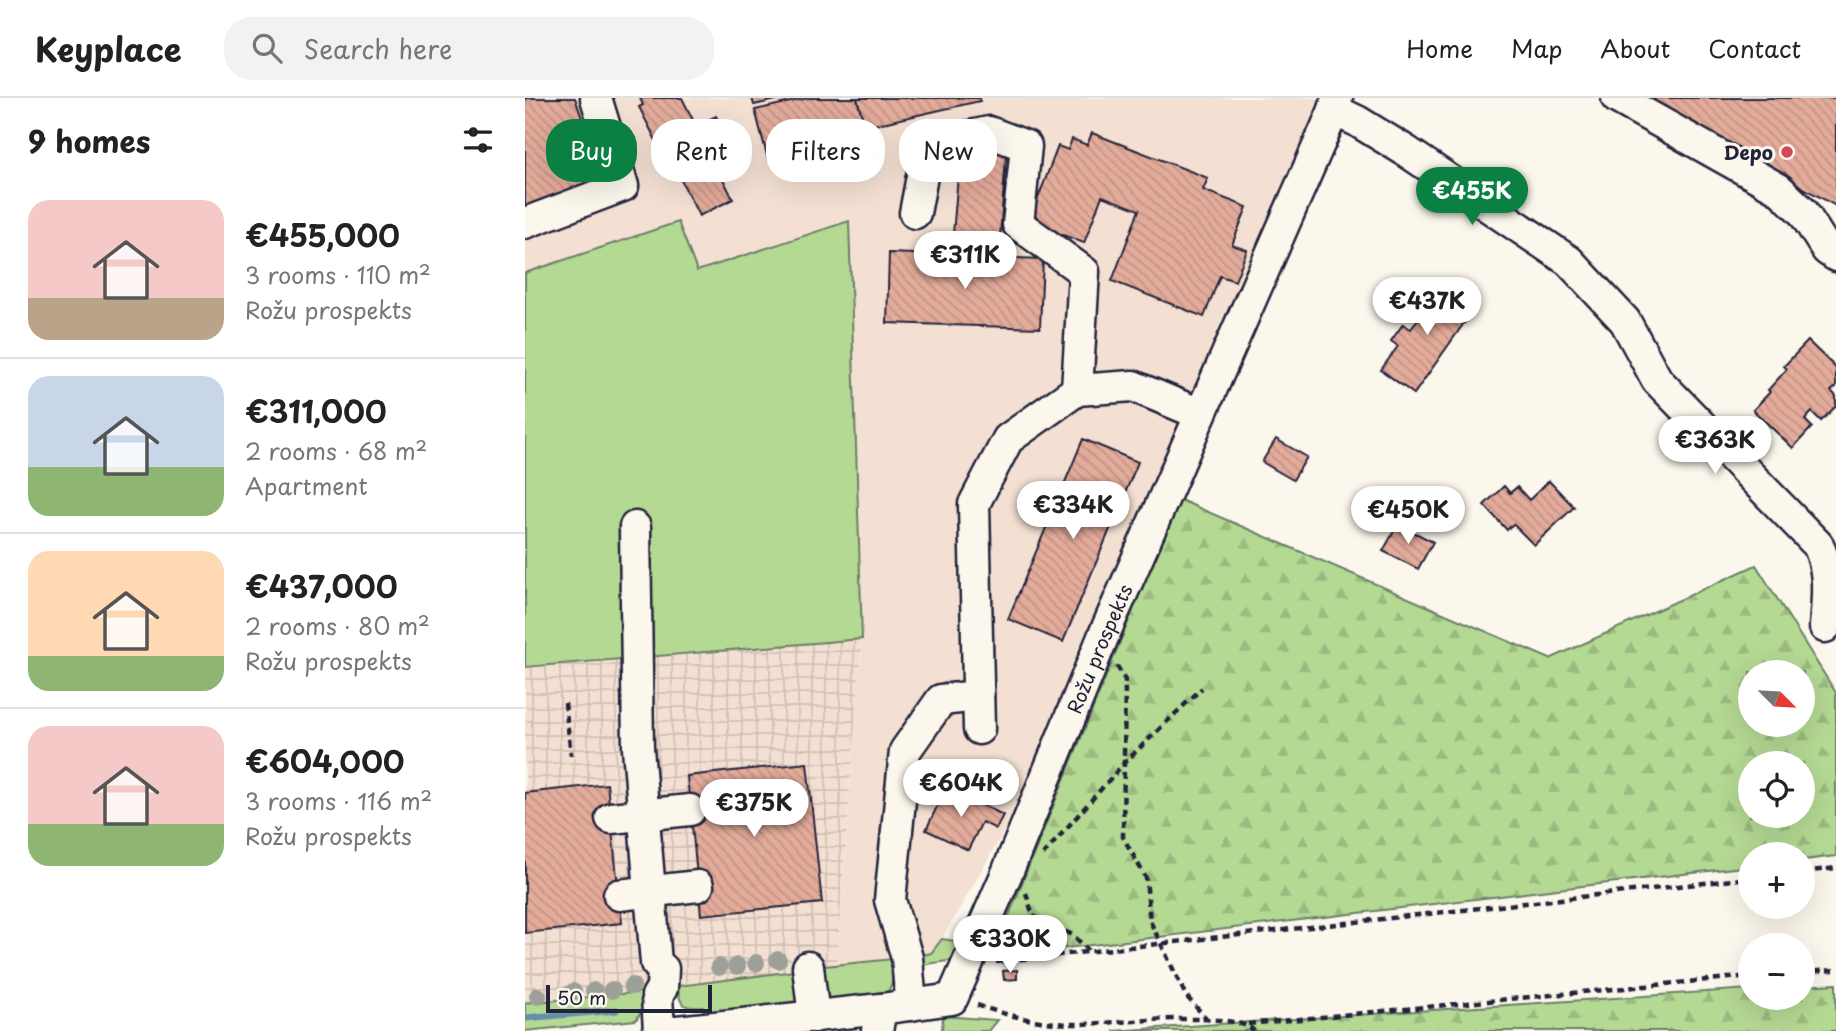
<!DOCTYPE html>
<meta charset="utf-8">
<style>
body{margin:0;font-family:"Playpen Sans",sans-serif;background:#f2f2f2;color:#222;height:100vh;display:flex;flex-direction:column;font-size:26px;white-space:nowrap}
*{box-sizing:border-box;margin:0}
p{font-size:23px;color:#767676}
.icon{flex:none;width:38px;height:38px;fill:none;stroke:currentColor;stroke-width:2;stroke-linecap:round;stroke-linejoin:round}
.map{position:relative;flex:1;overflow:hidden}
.details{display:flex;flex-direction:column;background:#fff;width:525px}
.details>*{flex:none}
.top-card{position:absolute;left:21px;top:21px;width:665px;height:63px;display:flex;gap:14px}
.needle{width:46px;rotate:114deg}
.controls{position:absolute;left:1213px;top:562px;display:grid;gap:14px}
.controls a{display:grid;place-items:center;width:77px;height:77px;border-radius:50%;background:#fff;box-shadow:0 7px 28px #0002;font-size:35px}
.scale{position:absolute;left:21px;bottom:18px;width:166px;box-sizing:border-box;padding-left:7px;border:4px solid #22223b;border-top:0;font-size:19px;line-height:24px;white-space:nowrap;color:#22223b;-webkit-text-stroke:5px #fbf7ec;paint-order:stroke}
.price{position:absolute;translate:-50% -60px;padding:0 16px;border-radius:24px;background:#fff;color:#222;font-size:23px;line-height:46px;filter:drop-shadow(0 2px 4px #0008)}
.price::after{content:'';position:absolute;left:50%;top:42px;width:21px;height:16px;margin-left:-10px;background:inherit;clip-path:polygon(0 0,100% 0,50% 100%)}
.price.on{background:#0b8043;color:#fff}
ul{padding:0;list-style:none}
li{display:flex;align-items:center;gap:21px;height:175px;padding:0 28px}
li+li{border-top:2px solid #e0e0e0}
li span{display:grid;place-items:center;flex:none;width:196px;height:140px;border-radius:21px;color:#555}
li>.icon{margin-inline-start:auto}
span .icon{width:84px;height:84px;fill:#fffc;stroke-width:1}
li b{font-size:30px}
h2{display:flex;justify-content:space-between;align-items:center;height:84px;padding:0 28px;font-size:30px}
.pill{padding:0 24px;border-radius:28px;background:#fff;box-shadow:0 7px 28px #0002;font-size:24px;line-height:63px}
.pill.on{background:#0b8043;color:#fff}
header{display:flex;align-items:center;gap:42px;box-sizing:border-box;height:98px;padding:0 35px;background:#fff;border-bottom:2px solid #e0e0e0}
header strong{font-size:33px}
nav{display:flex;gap:38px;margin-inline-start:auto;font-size:24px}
.search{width:490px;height:63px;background:#f2f2f2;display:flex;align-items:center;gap:18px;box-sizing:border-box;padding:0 24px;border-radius:28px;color:#767676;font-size:26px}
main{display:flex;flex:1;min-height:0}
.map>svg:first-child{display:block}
</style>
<header>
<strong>Keyplace</strong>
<div class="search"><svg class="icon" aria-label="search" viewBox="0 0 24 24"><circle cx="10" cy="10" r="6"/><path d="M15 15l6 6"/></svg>Search here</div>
<nav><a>Home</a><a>Map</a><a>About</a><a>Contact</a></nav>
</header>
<main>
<section class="details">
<h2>9 homes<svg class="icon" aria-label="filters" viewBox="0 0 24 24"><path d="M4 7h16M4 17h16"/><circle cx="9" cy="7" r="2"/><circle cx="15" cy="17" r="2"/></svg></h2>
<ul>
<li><span style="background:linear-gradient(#f6c9c9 70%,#b9a48a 0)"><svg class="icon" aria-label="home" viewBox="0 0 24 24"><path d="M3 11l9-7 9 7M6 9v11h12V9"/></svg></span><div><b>€455,000</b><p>3 rooms · 110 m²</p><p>Rožu prospekts</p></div></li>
<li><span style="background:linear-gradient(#c9d6e8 65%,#8fb573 0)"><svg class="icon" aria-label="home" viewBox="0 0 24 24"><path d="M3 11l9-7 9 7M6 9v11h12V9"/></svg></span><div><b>€311,000</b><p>2 rooms · 68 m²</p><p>Apartment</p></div></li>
<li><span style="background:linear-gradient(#ffd9b3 75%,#8fb573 0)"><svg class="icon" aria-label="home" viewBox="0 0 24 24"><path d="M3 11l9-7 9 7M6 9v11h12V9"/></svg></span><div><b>€437,000</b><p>2 rooms · 80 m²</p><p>Rožu prospekts</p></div></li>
<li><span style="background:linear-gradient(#f6c9c9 70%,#8fb573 0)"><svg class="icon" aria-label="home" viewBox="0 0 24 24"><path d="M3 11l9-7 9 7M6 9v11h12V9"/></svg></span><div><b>€604,000</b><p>3 rooms · 116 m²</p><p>Rožu prospekts</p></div></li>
</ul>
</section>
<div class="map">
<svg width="1311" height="933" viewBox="0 0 1311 933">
<defs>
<pattern id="industrial-grid" width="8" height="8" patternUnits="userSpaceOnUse" patternTransform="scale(1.75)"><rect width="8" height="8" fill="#f4e0d3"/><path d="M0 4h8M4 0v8" fill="none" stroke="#d1c0b6"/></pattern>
<pattern id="forest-firs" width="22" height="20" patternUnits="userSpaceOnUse" patternTransform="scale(1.75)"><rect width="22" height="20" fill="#b4d993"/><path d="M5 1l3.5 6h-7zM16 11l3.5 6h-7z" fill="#9aba80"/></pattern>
<pattern id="building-back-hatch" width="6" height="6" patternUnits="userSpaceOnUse" patternTransform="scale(1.75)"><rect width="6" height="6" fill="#e3ab9a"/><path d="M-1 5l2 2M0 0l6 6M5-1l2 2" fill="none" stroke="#c29386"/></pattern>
</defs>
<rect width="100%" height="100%" fill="#fbf7ec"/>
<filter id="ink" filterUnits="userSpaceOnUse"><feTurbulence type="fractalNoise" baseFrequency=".0143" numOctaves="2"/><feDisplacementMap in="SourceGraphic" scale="14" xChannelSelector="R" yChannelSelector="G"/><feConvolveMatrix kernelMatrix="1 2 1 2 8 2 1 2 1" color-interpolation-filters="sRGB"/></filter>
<g filter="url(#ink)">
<polygon fill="#f4e0d3" points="0,0 798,0 799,8 477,737 417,841 406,856 311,867 337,541 324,123 172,173 152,124 0,175"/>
<polygon fill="url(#industrial-grid)" points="337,541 311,867 118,894 0,905 0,569"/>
<g fill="#b4d993" stroke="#6b7e67" stroke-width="2">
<polygon points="324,123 337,541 0,569 0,175 153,124 172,173"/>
<polygon points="417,841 437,844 430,862 395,867 393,858 406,855"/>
<path d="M368,861C369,875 369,885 361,897L298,903L290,869Z"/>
<path d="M277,872L274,907L179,916L178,909C159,910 154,909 153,888Z"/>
<polygon points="118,894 117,912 111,922 0,933 0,905"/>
<polygon points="418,918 472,922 463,933 417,933"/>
</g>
<g fill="url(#forest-firs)" stroke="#6b7e67" stroke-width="2" fill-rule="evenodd">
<path d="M653,401L1025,561L1231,467L1311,595V758L1278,762V756H1225V768L467,859ZM1225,574H1278V626H1225ZM1225,665H1278V718H1225Z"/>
<polygon points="1311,886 1311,933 588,933 1225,891 1225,900 1278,900 1278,888"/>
</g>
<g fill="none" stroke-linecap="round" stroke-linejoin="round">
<polyline stroke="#658fa9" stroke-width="7" points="0,920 91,912"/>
</g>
<g fill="url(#building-back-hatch)" stroke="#22223b" stroke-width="2">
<polygon points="0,0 50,0 79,84 0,111"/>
<polygon points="115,0 157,0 171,28 191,18 208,53 189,63 208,101 174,118 148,66 144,68 114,9 118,7"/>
<polygon points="227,0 260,0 229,7"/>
<polygon points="283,0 332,0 343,38 243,61 230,12"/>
<polygon points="332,0 455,0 455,3 340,29"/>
<polygon points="1116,0 1311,0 1311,108"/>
<polygon points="567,35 683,80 678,92 722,109 707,147 722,152 710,183 695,178 679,219 587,183 614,112 577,98 559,145 504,124 533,48 543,52 547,41 562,47"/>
<polygon points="436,42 482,46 474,152 427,148"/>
<polygon points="364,155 518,161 515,230 362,225"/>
<polygon points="918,185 951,208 889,296 856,272 873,248 866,243 878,226 886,231 901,209 894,204 904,189 911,195"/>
<polygon points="1283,243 1311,270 1311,289 1306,293 1311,298 1311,308 1296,323 1287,314 1280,322 1287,329 1268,350 1228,312 1245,294 1243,292 1262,271 1259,268"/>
<polygon points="558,341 613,364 538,544 483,521"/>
<polygon points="751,341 782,359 768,382 737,364"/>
<polygon points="1024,383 1049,409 1009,447 988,426 982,432 959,407 979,388 985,395 992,389 1004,402"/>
<polygon points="873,426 908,444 893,471 858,453"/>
<polygon points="282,665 297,805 176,817 162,678"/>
<polygon points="82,686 97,825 0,835 0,695"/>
<polygon points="421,689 478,717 471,731 457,724 443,752 401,732"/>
<polygon points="492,872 492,881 479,882 478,873"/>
</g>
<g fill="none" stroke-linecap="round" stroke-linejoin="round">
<defs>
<g id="minor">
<polyline points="1092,0 1254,91 1278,114 1302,152 1311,158"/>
<path d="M809,12L832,23L881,53L1044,163L1100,223L1132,282L1293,447C1306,475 1302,499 1300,529"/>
<polyline points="390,115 403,47 464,34 501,48 493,126 559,174 552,292"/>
<polyline points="0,125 98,88 71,0"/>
<polyline points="110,429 113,650 131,865 138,871 137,890 132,898 134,933"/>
<polyline points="454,631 449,406 483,341 552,292 608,288 675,316"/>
<polyline points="86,720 165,712"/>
<polyline points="94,797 173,788"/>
<polyline points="283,869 289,919"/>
<polyline points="386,907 382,860 365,802 380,653 416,602 453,598"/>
<polyline points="152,933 356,911"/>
<path id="s1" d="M352,933L356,911L427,901L482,775L578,539L809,12L812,0"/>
</g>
</defs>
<use href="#minor" stroke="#22223b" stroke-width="35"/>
<g stroke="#22223b" stroke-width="4.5" stroke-dasharray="7 5" stroke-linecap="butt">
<polyline points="592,568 600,582 598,739 621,780 625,823 661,898 682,921"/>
<polyline points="40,605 46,657"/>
<polyline points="518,757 599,665 677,590"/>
<polyline points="1278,774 1311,770"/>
<polyline points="501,795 508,818 548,837 563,852"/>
<polyline points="471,864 1225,780"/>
<polyline points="1278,874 1311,872"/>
<path d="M452,907C483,918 514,925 547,926C583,927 708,910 729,933"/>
<polyline points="723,926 1225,878"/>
</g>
<use href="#minor" stroke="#fbf7ec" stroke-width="30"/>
</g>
<g fill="#9ca099">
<circle cx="253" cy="862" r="9"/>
<circle cx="231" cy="865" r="9"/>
<circle cx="212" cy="868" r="9"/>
<circle cx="194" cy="869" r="9"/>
<circle cx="107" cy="888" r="9"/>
<circle cx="87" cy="892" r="9"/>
<circle cx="69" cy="893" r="9"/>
<circle cx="48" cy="894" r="9"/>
<circle cx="13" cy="898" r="9"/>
</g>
</g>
<circle fill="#d1495b" stroke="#fbf7ec" stroke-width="2.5" cx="1262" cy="54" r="7"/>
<g text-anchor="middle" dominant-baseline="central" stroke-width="6" stroke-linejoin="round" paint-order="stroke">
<g font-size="19" font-weight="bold" fill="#22223b" stroke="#fbf7ec" text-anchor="end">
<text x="1248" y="54">Depo</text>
</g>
<g font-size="19" fill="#22223b" stroke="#fbf7ec">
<text stroke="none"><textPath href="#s1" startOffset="474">Rožu prospekts</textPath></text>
</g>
</g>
</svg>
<div class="controls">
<a><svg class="needle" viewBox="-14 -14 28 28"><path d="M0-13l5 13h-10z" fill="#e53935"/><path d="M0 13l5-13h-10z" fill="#767676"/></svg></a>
<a><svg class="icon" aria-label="locate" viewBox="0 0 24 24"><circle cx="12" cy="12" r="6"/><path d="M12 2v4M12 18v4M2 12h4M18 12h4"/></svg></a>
<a>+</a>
<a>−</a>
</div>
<div class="scale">50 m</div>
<b class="price on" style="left:947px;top:129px">€455K</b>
<b class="price" style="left:440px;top:193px">€311K</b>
<b class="price" style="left:902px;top:239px">€437K</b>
<b class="price" style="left:1190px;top:378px">€363K</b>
<b class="price" style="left:548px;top:443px">€334K</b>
<b class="price" style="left:883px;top:448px">€450K</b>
<b class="price" style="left:436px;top:721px">€604K</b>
<b class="price" style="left:229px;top:741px">€375K</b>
<b class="price" style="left:485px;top:877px">€330K</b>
<div class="top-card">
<a class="pill on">Buy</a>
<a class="pill">Rent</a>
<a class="pill">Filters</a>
<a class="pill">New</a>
</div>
</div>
</main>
